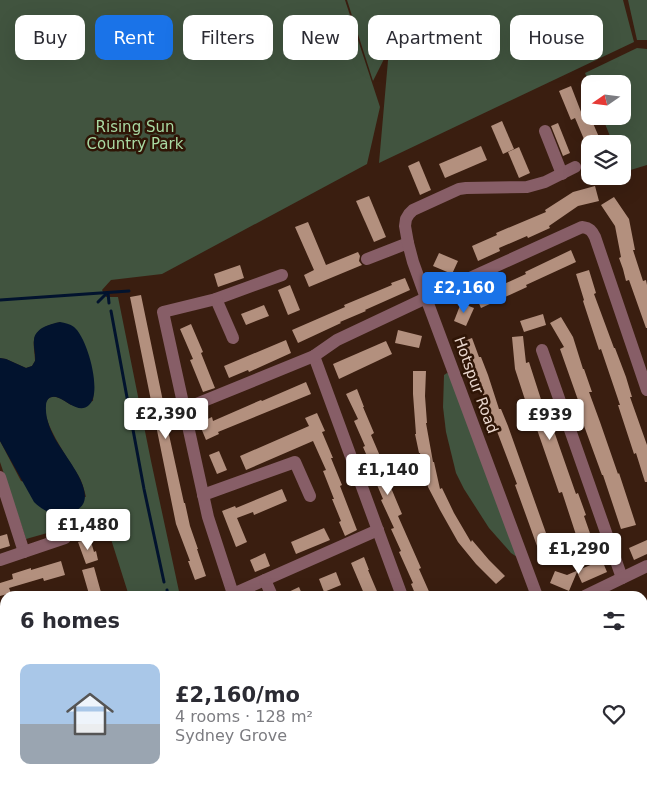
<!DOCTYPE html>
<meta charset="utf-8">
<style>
body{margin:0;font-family:"DejaVu Sans",sans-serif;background:#f2f2f3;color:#2b2b33;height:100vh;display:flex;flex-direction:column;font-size:19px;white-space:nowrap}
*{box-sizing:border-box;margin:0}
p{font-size:16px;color:#7c7c81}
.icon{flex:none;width:28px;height:28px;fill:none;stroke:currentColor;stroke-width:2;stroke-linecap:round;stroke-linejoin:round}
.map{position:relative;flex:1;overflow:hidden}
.details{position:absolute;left:0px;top:591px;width:648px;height:196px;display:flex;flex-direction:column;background:#fff;border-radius:15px 15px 0 0;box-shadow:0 5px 20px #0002}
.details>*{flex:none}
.banner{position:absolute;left:15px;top:15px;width:618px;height:45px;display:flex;gap:10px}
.needle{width:32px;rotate:256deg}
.fabs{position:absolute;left:581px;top:75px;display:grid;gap:10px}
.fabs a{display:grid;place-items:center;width:50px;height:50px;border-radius:10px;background:#fff;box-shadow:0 5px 20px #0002;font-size:25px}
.price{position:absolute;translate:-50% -42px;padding:0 11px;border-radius:5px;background:#fff;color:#222;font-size:16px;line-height:32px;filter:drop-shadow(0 1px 2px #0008)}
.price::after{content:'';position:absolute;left:50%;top:30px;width:15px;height:11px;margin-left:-8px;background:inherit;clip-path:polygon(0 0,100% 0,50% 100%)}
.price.current{background:#1a73e8;color:#fff}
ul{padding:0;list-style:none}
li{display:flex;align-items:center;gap:15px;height:125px;padding:0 20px}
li+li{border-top:1px solid #e1e1e2}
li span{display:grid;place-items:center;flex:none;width:140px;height:100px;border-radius:10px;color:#555}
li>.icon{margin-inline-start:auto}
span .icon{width:60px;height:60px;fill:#fffc;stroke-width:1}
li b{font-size:21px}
h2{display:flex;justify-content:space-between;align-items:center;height:60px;padding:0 20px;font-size:21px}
.pill{padding:0 18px;border-radius:10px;background:#fff;box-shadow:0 5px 20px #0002;font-size:18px;line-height:45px}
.pill.current{background:#1a73e8;color:#fff}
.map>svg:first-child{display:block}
</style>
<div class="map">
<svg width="647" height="787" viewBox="0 0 647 787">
<rect width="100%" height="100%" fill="#3a1e10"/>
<g fill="#41543f">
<path d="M0,0H345L380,107L367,164L162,274L111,280L102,290L106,297H118L151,461L180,596H129L104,517L26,539L0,462V441L21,481L86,497C84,489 82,481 78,475C70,461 36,415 47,400C54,392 64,401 71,405L93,401L94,385L60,322C49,325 37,328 34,340C33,345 35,356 35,361L32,366L26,368L6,359L0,358Z"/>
<polygon points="347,0 623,0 634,42 379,163 389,49 373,81"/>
<polygon points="628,0 647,0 647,40 637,40"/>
<polygon points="637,48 647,49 647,165 624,172 623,167 622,144 613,144 602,116 622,116 622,84 590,84 590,86 585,73"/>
<polygon points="447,373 451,375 517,557 511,553 489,528 464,489 456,473 446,432 443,407 444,375"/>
<polygon points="647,679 647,717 643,719 643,681"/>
<polygon points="647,741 647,784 640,787 551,787 559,782 642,782 643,743"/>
<polygon points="189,783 223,783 224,787 191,787"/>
<polygon points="399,783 399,782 508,783 499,787 389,787"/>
</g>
<path fill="#02132e" d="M60,322C65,323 70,324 74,327C87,337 103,393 89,405C80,414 68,402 59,398C52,395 46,398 46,406C45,418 51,432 57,442C69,462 111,510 61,514C51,515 41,509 34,502L0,441V358L6,359L26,368L32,366L35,361C36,354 33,347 34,340C35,328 50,324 60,322Z"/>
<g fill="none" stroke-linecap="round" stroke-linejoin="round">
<g stroke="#02132e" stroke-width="3">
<polyline points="108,293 109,303"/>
<polyline points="0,300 129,291"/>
<polyline points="98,302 107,293"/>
<polyline points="111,311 144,489 164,582"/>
<polyline points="167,590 168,596"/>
<polyline points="213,782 215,787"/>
</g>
</g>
<g fill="#b3907e">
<polygon points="571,86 583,117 589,114 602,144 586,144 575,118 571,120 559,91"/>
<polygon points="502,121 514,149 503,154 491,126"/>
<polygon points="558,123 570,153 563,156 551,126"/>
<polygon points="481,146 487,160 445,178 439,164"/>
<polygon points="519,147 530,173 519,178 508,152"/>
<polygon points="419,161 431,190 420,195 408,166"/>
<polygon points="595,186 599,201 578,206 549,226 550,228 528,238 527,236 499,248 500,251 478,261 472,246 497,235 496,233 546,212 545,210 573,192"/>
<polygon points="369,196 386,237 374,242 356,201"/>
<polygon points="614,197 629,219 635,250 633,250 643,281 646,280 647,285 647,328 646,328 629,280 626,281 623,269 619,258 621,257 615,226 601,205"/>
<polygon points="308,222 326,265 358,252 360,256 359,261 362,265 309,287 304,275 314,270 295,227"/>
<polygon points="571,250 576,262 526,285 527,287 481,308 476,297 526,274 525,272"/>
<polygon points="439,253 458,261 452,274 433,266"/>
<polygon points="240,265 244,278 218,287 214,274"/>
<polygon points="589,270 596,293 594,294 614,348 615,348 626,377 632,397 630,397 647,445 647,482 645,482 636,453 634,454 618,405 620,405 601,349 599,350 583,301 584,300 576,274"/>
<polygon points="405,278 410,290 365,310 366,311 340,322 341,323 298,343 292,330 345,307 344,305 392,285 391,283"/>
<polygon points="290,285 300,310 288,315 278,290"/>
<polygon points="141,295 165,411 164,412 184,503 185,503 190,526 198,549 197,549 206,576 195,580 188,561 190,561 176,524 130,297"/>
<polygon points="461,303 474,308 466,326 454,321"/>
<polygon points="264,305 269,316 246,325 241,314"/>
<polygon points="543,314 546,325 524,332 520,321"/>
<polygon points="561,317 573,337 583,369 584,369 592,392 589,392 600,422 618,474 619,473 636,525 621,529 603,475 602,475 583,423 576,400 578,400 560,349 564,347 550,323"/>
<polygon points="191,324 203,352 201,353 215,388 203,392 190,360 193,359 180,329"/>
<polygon points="398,330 422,336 419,348 395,343"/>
<polygon points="523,336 526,363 529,362 546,415 548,414 576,494 578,493 586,515 584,516 592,539 579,544 562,492 559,493 532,415 530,415 515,369 512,337"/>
<polygon points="472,338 479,357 481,357 488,375 499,409 501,409 508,426 546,533 547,533 554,552 541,557 515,485 517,484 482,392 481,393 464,344 464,341"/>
<polygon points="286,340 291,353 249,372 248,370 229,378 224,366"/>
<polygon points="386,341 392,354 339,379 333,364"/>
<polygon points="413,371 426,371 425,396 427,423 426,423 433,462 434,462 440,489 442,488 454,513 471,542 472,540 489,560 505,576 496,584 476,564 458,542 440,510 428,487 420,453 419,453 415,434 416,434 413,394"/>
<polygon points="306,382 311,394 218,432 219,434 206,440 199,423 212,417 213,421 261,400 262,401"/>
<polygon points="357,389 364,407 363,407 374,433 371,435 383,463 381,464 402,514 398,516 421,568 419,569 431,596 416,596 411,584 413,583 399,552 401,551 391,529 394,528 381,500 383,499 372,473 374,472 363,447 365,446 354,421 358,419 346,394"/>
<polygon points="317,413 325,431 322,432 333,458 331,458 342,485 340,486 357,530 345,536 339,522 341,521 332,499 334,499 323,471 326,470 313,441 246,470 240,456 309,426 305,418"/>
<polygon points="219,451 227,470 217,474 209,455"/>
<polygon points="282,489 287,501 254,515 253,512 237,518 247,542 236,547 222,511 235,506 236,508"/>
<polygon points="324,528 330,540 296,554 291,542"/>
<polygon points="7,534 10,546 0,549 0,536"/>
<polygon points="90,538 94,552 96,551 98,560 86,564 78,542"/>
<polygon points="647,540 647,554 634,560 629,548"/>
<polygon points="265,553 270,566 255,572 250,560"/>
<polygon points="364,557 369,570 368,570 379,596 365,596 351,563"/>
<polygon points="602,560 607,572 582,583 577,572 569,591 550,583 555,571 567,575"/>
<polygon points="61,561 65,575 44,581 43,578 9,588 11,593 0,596 0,583 13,579 12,574 31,568 31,570"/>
<polygon points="94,567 102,596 92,596 91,593 89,594 82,570"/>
<polygon points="336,572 341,585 324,592 319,579"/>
<polygon points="299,587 303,596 280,596"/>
</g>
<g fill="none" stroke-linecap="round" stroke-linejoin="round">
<g stroke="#875e67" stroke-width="12">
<polyline points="545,131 562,174"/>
<polyline points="367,259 408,243"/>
<polyline points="282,275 216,299 163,312 208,517 233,594 378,530"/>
<polyline points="216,299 233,338"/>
<polyline points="542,350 622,578"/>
<polyline points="314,356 402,596"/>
<path d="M184,409L314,356L337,340L426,298L582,227C590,228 592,231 595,237L647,390"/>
<polyline points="0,477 24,552"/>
<polyline points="203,495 295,462 310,496"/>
<polyline points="0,560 65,538"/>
<polyline points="265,580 272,596"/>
<polyline points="537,596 426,298 413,262 408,243 405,226 406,219 409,214 413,210 459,189 466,188 527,187 545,182 575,167"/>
<polyline points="585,596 647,566"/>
<polyline points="0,661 5,659"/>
<polyline points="642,677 647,675"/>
<polyline points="0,756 5,754"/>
<polyline points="259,787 269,782"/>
</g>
<g stroke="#e895a7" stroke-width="12">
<polyline points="642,730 647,728"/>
<polyline points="524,787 534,782"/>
</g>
</g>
<g text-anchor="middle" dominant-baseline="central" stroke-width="5" stroke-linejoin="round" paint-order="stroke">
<g font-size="15" fill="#a9daa3" stroke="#2f1506">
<text x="135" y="127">Rising Sun<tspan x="135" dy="17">Country Park</tspan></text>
</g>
<g font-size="15" fill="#e9d6cd" stroke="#2f1506">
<text transform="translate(476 385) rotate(70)">Hotspur Road</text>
</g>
</g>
</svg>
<div class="fabs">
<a><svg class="needle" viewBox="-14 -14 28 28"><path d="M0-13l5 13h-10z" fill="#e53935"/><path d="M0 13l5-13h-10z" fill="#7c7c81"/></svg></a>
<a><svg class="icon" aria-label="layers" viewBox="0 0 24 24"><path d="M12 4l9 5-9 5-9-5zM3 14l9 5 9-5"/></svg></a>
</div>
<b class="price current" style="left:464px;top:314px">£2,160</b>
<b class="price" style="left:166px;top:440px">£2,390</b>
<b class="price" style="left:550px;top:441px">£939</b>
<b class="price" style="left:388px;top:496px">£1,140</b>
<b class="price" style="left:88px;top:551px">£1,480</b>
<b class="price" style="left:579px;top:575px">£1,290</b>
<div class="banner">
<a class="pill">Buy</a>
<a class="pill current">Rent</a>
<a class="pill">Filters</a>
<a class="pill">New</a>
<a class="pill">Apartment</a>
<a class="pill">House</a>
</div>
<section class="details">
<h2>6 homes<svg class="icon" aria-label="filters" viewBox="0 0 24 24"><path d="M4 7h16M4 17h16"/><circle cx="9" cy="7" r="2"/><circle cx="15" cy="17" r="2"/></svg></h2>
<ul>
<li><span style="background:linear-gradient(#a9c7e8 60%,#9aa5b1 0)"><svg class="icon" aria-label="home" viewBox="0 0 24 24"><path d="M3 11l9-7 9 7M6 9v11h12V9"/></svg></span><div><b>£2,160/mo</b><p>4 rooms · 128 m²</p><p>Sydney Grove</p></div><svg class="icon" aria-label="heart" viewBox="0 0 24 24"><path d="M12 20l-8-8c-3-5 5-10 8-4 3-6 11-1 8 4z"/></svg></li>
</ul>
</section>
</div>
